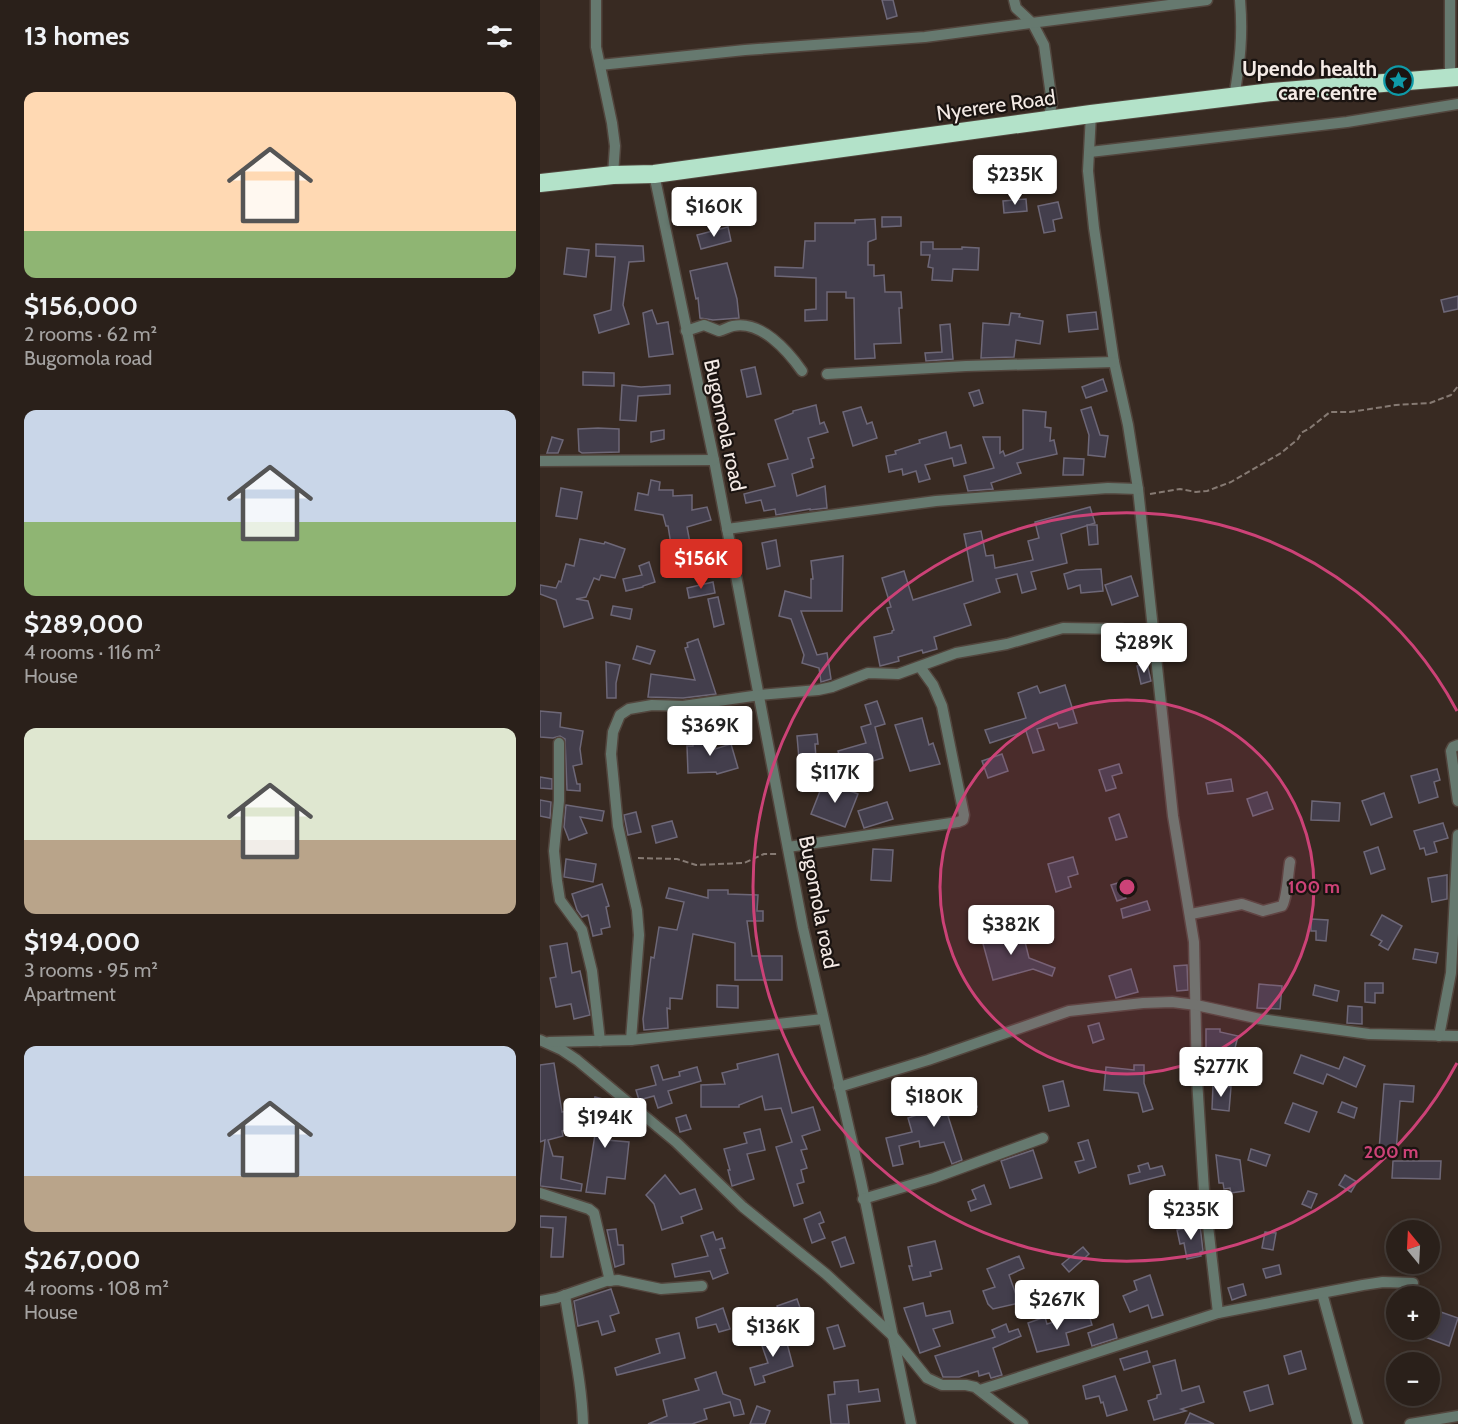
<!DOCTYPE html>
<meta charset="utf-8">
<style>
body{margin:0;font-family:Cabin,sans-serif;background:#362d27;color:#f1f3f6;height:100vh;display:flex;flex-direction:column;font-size:22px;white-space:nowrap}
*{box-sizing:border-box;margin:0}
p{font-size:20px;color:#a5a3a2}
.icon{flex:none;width:33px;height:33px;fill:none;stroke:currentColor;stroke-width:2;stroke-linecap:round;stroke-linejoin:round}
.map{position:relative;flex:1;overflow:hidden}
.side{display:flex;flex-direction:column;background:#2a201a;width:540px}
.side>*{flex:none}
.needle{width:39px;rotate:342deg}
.fabs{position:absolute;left:846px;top:1220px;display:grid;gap:12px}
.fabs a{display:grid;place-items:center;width:54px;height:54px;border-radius:50%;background:#2a201a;box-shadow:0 3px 15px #0003,0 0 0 2px #463e39;font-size:30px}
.price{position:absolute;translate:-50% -51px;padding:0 14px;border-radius:6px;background:#fff;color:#222;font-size:20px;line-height:39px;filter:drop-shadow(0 2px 3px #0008)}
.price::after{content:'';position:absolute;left:50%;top:36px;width:18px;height:14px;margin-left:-9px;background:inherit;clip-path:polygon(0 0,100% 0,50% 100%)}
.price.on{background:#d93025;color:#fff}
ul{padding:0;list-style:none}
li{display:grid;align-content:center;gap:12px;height:318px;padding:0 24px}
li span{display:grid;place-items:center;height:186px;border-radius:12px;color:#555}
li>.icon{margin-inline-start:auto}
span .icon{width:108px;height:108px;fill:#fffc;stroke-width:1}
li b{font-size:26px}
h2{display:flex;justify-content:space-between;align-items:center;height:72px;padding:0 24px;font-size:26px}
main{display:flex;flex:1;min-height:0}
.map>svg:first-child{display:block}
</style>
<main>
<section class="side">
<h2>13 homes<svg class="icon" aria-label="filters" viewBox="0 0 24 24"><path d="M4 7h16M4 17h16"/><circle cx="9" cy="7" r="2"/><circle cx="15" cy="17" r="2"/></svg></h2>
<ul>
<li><span style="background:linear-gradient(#ffd9b3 75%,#8fb573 0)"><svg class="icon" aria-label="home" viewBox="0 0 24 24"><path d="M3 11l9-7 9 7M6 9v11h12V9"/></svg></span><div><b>$156,000</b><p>2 rooms · 62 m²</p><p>Bugomola road</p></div></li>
<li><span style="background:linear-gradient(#c9d6e8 60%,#8fb573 0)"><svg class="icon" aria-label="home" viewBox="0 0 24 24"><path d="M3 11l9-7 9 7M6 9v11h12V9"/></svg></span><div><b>$289,000</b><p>4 rooms · 116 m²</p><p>House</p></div></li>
<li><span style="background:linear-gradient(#dfe7d0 60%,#b9a48a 0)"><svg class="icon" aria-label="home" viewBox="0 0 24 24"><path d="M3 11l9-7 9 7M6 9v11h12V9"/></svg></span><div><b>$194,000</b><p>3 rooms · 95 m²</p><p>Apartment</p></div></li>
<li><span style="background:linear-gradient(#c9d6e8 70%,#b9a48a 0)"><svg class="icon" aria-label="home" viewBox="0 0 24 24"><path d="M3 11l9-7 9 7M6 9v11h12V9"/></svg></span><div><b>$267,000</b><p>4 rooms · 108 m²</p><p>House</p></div></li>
</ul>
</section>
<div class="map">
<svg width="918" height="1424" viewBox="0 0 918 1424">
<rect width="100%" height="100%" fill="#382a22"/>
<g fill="#433e4c" stroke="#6d6777" stroke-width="1.5">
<polygon points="342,0 353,0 357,16 347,19"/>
<polygon points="486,199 487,211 464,213 463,201"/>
<polygon points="518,202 522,218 513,220 515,231 504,233 498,206"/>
<polygon points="342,217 361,217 361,226 342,227"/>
<polygon points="335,219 336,239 328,242 328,265 334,265 334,276 344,275 345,292 361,292 362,308 359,308 361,343 334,344 335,358 315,359 314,298 306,298 306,292 287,292 287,320 265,321 265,310 276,309 276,278 235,276 235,267 263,268 265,241 275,241 275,223 315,223 315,220"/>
<polygon points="188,227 191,241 161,249 157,235"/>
<polygon points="381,242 393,242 393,249 422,249 422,247 439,248 438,270 413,269 412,281 392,280 393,268 388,267 390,255 381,255"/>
<polygon points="56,244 103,246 104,261 89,262 83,305 89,324 59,333 54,315 71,310 75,257 56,256"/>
<polygon points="27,248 49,250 46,277 24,274"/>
<polygon points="187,263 197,299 199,318 173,320 160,318 158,298 156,299 150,271"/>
<polygon points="918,296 918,309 904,312 901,300"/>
<polygon points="112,310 117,324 128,322 133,354 109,357 103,313"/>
<polygon points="556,312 558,329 529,332 527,315"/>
<polygon points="471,313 480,314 479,317 503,321 500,344 476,340 474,357 441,358 443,323 469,325"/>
<polygon points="410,324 413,359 386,361 385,353 402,352 400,325"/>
<polygon points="215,367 221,394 207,397 201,370"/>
<polygon points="43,372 74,373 74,386 43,385"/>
<polygon points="563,379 567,391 546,398 542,387"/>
<polygon points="82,385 101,387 130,385 130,394 98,396 96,421 80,420"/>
<polygon points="439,390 443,403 434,406 429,393"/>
<polygon points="276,405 280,424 284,422 288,432 268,438 274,458 271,459 273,467 252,474 257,496 285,486 287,508 270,510 270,509 236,515 235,509 224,511 221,500 206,503 204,494 235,486 228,464 248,459 235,420 253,413 253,411"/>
<polygon points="321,407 327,424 332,422 337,438 313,446 303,412"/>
<polygon points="551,407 560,435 568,436 565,457 548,455 549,435 541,410"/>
<polygon points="483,410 506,412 505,427 511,428 510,441 514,440 517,454 477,463 481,473 451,483 453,489 428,491 424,476 454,468 443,437 460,437 460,453 463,451 465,456 483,449"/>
<polygon points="58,428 79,429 79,452 42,453 39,451 38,429"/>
<polygon points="124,430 124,439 111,442 111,432"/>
<polygon points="406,432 410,448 421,445 426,463 414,466 412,458 385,465 390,479 379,482 376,471 363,475 362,469 349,472 346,456 356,454 355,451 380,443 379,440"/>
<polygon points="12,437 23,440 18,453 7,453"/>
<polygon points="524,458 544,459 543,475 523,475"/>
<polygon points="111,480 120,482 119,490 133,490 133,496 152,495 152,510 167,507 171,520 147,527 150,543 145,543 146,556 133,557 128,526 126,526 123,515 95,510 98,493 108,495"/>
<polygon points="21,488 42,492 37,519 16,516"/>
<polygon points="550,507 555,523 521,534 527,563 491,572 496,589 482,593 477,574 456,579 460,592 424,604 431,625 394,637 397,649 383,653 382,650 358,657 359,661 340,666 334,637 352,633 352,631 354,630 347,608 351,607 342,578 364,571 373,600 433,581 424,534 441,531 446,556 453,555 455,568 493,560 488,541 499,538 495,522"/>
<polygon points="547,525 557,525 558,544 549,545"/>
<polygon points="40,539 64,544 65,542 85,549 75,578 61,575 59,580 54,578 46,597 36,599 48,601 53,618 24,627 16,600 0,594 0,585 16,588 19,581 21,582 26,564 34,566"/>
<polygon points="236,540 240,566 227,569 222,543"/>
<polygon points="303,556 302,611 261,611 277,655 287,653 291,679 281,682 279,668 262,663 264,655 251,619 239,616 245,591 271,598 271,579 273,579 271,561"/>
<polygon points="109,562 115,582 103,586 103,587 86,591 83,579 102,575 99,566"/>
<polygon points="561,569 563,591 541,593 540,585 528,589 524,574 536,570"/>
<polygon points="591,576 598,596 572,605 565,585"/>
<polygon points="173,582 175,593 149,598 147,588"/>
<polygon points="178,597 184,624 174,627 168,599"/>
<polygon points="73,606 92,609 90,619 71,615"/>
<polygon points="158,639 176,694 143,698 108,697 111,674 155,680 145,648 148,647 147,643"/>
<polygon points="97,646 115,651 110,664 93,659"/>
<polygon points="66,662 80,665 76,683 76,698 67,698"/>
<polygon points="607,663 611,681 601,684 597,666"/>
<polygon points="525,685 537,723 519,728 517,723 497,729 504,750 493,753 486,731 450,743 445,730 486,718 478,693 497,686 500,693"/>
<polygon points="337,701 345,724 335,727 343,758 303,770 298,751 326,743 321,727 331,724 325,705"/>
<polygon points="0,711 21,713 20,727 43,731 40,749 42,764 33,766 37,784 40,784 40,791 27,790 25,739 20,736 13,738 0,737"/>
<polygon points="382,718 389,745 393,743 400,764 370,771 355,725"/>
<polygon points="277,734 278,744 275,744 276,758 259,759 257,736"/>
<polygon points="153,737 174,737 175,749 191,744 198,768 177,774 176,772 148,773 147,746 153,746"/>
<polygon points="462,754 468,771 448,778 442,761"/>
<polygon points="579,764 582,773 572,776 576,788 566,791 559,770"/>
<polygon points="897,769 900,780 894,782 898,797 879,803 871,776"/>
<polygon points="0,777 12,779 12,789 0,788"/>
<polygon points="691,779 693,791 668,794 666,783"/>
<polygon points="284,781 318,794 305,827 271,814"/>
<polygon points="727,792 733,809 713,816 707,799"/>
<polygon points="844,793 852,817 831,825 822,801"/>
<polygon points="0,800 11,802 10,818 0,816"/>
<polygon points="772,801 800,803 799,821 771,820"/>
<polygon points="347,802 353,819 324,828 318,811"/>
<polygon points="26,805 64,811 62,821 40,817 47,833 29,840 24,827"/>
<polygon points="96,812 101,832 88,835 84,815"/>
<polygon points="579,814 587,837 576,840 569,818"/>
<polygon points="132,821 137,837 116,843 112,826"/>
<polygon points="903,823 908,838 894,842 897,852 886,855 884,848 880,849 874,831"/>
<polygon points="838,847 845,869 831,874 824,852"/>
<polygon points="333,849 353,850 351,881 331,880"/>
<polygon points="533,857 538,874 528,877 531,887 516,892 508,864"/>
<polygon points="26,859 56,864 53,882 24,877"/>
<polygon points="907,875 907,899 892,902 888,878"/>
<polygon points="581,882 586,898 577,901 571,885"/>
<polygon points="62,884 69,906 66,907 70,927 61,929 62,934 53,936 48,915 42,917 37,910 32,894"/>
<polygon points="129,888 168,898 168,890 188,890 188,894 218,895 217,911 223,911 223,921 207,921 212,956 242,956 242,980 195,980 195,943 153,934 142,999 130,998 130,1009 127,1008 128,1028 104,1030 103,1019 111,957 114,958 119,927 137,930 144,902 126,898"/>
<polygon points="607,901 610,910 583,918 581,909"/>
<polygon points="842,915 862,926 848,950 839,945 842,941 831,935"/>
<polygon points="771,919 788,920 786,941 776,940 776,931 771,931"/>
<polygon points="482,930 489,958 515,968 512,976 493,969 453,980 442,940"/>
<polygon points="27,943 32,973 40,971 50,1015 34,1019 31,1004 16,1007 10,978 16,977 10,946"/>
<polygon points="875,949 898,953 896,963 873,959"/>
<polygon points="647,965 648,990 637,991 634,966"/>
<polygon points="591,969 598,992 576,998 569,976"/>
<polygon points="825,983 843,983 843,993 835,993 835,1003 825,1002"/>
<polygon points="719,984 742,986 740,1009 717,1008"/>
<polygon points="177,985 198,986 198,1008 177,1007"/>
<polygon points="775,985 799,991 797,1001 773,995"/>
<polygon points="808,1006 822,1007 822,1024 807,1023"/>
<polygon points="559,1023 564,1039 553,1043 548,1026"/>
<polygon points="666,1029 680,1029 680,1032 698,1036 694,1052 680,1048 680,1056 666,1056"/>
<polygon points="238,1054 252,1113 273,1107 280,1130 262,1136 267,1149 261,1150 267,1168 261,1170 264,1182 257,1184 263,1203 254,1206 236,1147 252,1142 241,1108 225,1110 222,1096 199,1105 199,1107 161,1107 161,1085 185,1084 182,1073 198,1069 197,1064"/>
<polygon points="761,1055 799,1069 804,1057 825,1066 816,1087 787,1074 783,1084 754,1073"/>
<polygon points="14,1063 22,1112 26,1111 30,1129 22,1131 23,1136 8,1140 13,1156 23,1157 21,1179 42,1184 41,1191 0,1186 5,1140 0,1142 0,1065"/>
<polygon points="118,1065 123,1080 140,1076 139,1072 157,1067 161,1081 128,1091 132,1103 118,1108 114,1096 99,1100 96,1090 116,1085 111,1067"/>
<polygon points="594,1065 604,1065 604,1083 613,1109 603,1112 598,1093 564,1090 566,1067 594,1070"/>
<polygon points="523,1081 529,1106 509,1111 503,1086"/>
<polygon points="429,1083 437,1107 408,1116 422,1160 412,1164 404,1142 380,1147 379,1141 359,1146 363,1164 353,1166 346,1138 372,1132 368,1118 421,1100 417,1088"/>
<polygon points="844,1084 874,1086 873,1102 860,1101 856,1152 839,1150"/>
<polygon points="673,1085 691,1087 689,1111 672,1109"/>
<polygon points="55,1097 75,1102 67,1140 89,1142 85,1179 67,1177 65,1194 46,1192 56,1128 47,1126"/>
<polygon points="802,1102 817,1108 814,1118 798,1112"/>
<polygon points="753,1103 777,1112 769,1132 745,1123"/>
<polygon points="146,1115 151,1129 140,1132 136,1118"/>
<polygon points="220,1129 225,1150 207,1154 214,1179 192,1186 188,1170 190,1170 184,1149 207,1143 204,1133"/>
<polygon points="548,1140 556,1167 539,1173 535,1162 544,1160 538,1143"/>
<polygon points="711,1149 730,1155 726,1166 708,1160"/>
<polygon points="493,1150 502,1178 470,1188 461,1161"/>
<polygon points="676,1155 700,1160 704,1191 691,1193 690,1188 684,1189 683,1183 679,1183"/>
<polygon points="853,1161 901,1161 900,1179 852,1178"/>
<polygon points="608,1163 610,1169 622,1166 625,1175 590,1184 588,1175 600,1172 598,1166"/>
<polygon points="125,1175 140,1194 155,1189 162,1209 141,1217 143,1223 122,1230 114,1204 106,1195"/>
<polygon points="805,1175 817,1182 811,1192 799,1185"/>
<polygon points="444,1185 451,1204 431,1211 428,1202 436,1199 432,1190"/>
<polygon points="768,1191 777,1194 771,1208 762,1204"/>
<polygon points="280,1212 284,1222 279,1224 285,1238 272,1243 264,1219"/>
<polygon points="0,1216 26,1217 23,1257 11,1257 13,1228 0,1227"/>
<polygon points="660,1225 663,1251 660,1252 661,1256 647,1259 644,1243 640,1244 637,1230"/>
<polygon points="76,1229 78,1245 83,1245 84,1264 75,1267 67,1230"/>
<polygon points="173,1232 176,1240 182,1238 185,1248 180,1249 188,1273 173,1279 170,1271 135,1277 132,1264 168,1256 161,1236"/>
<polygon points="725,1232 736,1233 733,1250 722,1248"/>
<polygon points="305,1237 314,1263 301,1267 292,1242"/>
<polygon points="395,1241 402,1269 390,1272 391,1276 373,1280 369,1266 372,1266 368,1247"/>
<polygon points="543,1247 549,1254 529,1272 522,1264"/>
<polygon points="479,1256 484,1268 469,1275 479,1303 453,1309 448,1304 443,1291 455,1287 447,1269"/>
<polygon points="739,1265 741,1274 726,1278 723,1269"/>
<polygon points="610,1275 623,1315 612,1318 608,1305 590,1312 583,1296 597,1290 594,1281"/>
<polygon points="703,1284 706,1295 692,1300 688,1288"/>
<polygon points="71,1289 79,1313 70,1316 75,1331 62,1335 58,1321 38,1326 34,1301"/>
<polygon points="257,1299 266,1325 246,1332 237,1306"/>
<polygon points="383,1303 386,1316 410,1311 413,1323 393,1329 400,1346 380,1353 364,1308"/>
<polygon points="183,1308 190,1329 179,1332 176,1324 158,1328 156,1318"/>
<polygon points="895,1310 918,1318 909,1346 885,1337"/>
<polygon points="548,1311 552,1325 526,1333 529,1345 497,1352 488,1323 505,1317 507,1324"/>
<polygon points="218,1323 221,1333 200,1339 197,1330"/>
<polygon points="466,1324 469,1332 478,1329 481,1336 453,1348 462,1375 451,1378 449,1373 439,1376 438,1371 419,1377 403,1377 395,1356 455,1337 452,1330"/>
<polygon points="573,1324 577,1338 552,1346 548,1333"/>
<polygon points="298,1325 305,1346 294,1349 287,1328"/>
<polygon points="244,1332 253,1366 223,1376 225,1382 215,1385 210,1368 228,1363 220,1340"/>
<polygon points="139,1333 145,1358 77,1375 75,1368 120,1353 116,1339"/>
<polygon points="607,1351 610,1362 584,1370 580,1359"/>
<polygon points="761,1351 766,1369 749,1374 744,1356"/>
<polygon points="635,1360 642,1391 659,1386 664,1402 641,1409 646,1411 614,1420 608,1401 617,1398 617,1395 621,1394 613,1366"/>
<polygon points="176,1372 183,1394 200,1400 204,1414 194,1416 190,1402 164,1409 167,1419 152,1424 108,1424 127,1416 123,1400 159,1390 155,1379"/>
<polygon points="575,1376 587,1410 567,1416 563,1402 561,1403 559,1396 546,1399 543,1386"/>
<polygon points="318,1380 319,1392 338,1389 340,1401 307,1405 309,1424 291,1424 288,1395 295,1394 294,1382"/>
<polygon points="728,1385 733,1404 710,1411 704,1392"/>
<polygon points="217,1406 230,1411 225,1424 210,1424"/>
<polygon points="650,1413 674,1424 645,1424"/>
</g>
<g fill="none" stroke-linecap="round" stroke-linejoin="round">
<defs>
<g id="street">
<polyline points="56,0 56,47 72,123 75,146 73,175"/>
<polyline points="474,0 476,8 493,24 504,45 512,103 508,120"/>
<polyline points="910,0 910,78"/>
<polyline points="60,65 205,50 385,37 667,0"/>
<path d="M694,97C700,63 703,35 700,0"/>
<polyline points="551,114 548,171 554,228 574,362 588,425 598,489 633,816 654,942 657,1079 664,1191 678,1313"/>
<polyline points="550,152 807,122 918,104"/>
<polyline points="114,174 174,460 263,928 321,1181 371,1424"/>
<path d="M146,331L164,325L179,331C184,330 188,327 193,326C221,320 248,351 262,371"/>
<polyline points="287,374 426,366 574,362"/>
<polyline points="0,461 174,460"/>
<polyline points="187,529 396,501 568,488 598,489"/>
<polyline points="19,743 19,801 14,851 17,881 20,900 42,930 52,971 60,1041"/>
<polyline points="918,745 913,747 911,751 918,801"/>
<polyline points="248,847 418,822 423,820 424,815 402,706 393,685 380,667"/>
<path d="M651,914L702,904L723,911L742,906C747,899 748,873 750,862"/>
<polyline points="899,1036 911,973 918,835"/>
<polyline points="0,1040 22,1050 37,1060 136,1142 203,1207 286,1274 353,1336 387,1378 402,1385 426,1385 435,1387 483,1424"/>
<polyline points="91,1040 99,935 97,910 78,826 71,754 73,732 80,715 89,709 112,705 143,706 220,695 278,690 292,687 328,673 358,674 416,653 467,644 523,628 581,629 615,635"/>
<polyline points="9,1042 91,1040 283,1019"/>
<polyline points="299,1087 388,1060 529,1011 603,1003 632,1002 656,1005 720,1019 829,1034 918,1036"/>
<polyline points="0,1193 49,1209 54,1213 70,1281"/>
<polyline points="323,1199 394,1178 503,1138"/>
<polyline points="782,1293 818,1424"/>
<path d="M25,1295C31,1337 42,1382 43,1424"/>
<polyline points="0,1301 17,1298 66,1281 78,1280 121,1289 162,1286"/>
<polyline points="440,1390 678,1313 823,1285 843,1282 873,1283"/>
<polyline points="870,1424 918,1416"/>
</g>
<polyline id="highway" points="0,183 73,175 114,174 551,114 732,92 918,77"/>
</defs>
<use href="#street" stroke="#52453d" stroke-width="13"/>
<use href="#highway" stroke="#52453d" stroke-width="20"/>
<g stroke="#867a73" stroke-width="2" stroke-dasharray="6 3" stroke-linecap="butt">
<polyline points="610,494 640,489 656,492 667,491 691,482 741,453 758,439 761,433 770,428 790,412 810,412 856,405 890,403 911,395 918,386"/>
<polyline points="98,858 137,859 156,865 204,863 224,854 239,854"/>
</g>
<use href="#street" stroke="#66796f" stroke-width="10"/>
<use href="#highway" stroke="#b3e2c9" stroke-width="18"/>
</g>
<circle cx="587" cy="887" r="187" fill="#cc4277" fill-opacity=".12"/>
<g fill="none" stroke="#cc4277" stroke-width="3">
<circle cx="587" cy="887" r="187"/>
<path d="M917 1063A374 374 0 1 1 917 711"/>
</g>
<defs>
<symbol id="sight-ring" viewBox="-11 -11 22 22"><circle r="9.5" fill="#1b1411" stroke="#0f9aa8" stroke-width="1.5"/><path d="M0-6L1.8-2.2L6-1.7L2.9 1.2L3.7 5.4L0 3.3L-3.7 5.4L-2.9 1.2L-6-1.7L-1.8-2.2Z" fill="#0f9aa8"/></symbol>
</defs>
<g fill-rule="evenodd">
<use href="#sight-ring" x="842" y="64" width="33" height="33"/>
</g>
<g text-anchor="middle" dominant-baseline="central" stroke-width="4.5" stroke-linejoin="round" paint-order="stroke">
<g font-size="21" font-weight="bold" fill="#f4eae5" stroke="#1b1411" text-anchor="end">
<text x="837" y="68">Upendo health<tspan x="837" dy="24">care centre</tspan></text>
</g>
<g font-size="21" fill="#f4eae5" stroke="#1b1411">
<text transform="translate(456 105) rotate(-8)">Nyerere Road</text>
<text transform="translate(185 425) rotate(78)">Bugomola road</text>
<text transform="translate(279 902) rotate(79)">Bugomola road</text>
</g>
</g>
<circle cx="587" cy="887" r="9" fill="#cc4277" stroke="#1b1411" stroke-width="3"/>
<g font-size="18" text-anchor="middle" font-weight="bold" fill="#cc4277" stroke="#1b1411" stroke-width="4.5" stroke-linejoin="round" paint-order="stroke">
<text x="774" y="893">100 m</text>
<text x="851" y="1158">200 m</text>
</g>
</svg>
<div class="fabs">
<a><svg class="needle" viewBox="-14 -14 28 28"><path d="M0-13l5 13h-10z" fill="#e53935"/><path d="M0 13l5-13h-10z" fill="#a5a3a2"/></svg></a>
<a>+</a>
<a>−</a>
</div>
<b class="price" style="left:475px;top:206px">$235K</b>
<b class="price" style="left:174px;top:238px">$160K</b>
<b class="price on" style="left:161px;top:590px">$156K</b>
<b class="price" style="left:604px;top:674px">$289K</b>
<b class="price" style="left:170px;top:757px">$369K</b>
<b class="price" style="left:295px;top:804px">$117K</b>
<b class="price" style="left:471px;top:956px">$382K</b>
<b class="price" style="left:681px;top:1098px">$277K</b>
<b class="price" style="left:394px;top:1128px">$180K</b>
<b class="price" style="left:65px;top:1149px">$194K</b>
<b class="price" style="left:651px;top:1241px">$235K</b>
<b class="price" style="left:517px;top:1331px">$267K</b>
<b class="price" style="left:233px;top:1358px">$136K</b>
</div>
</main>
